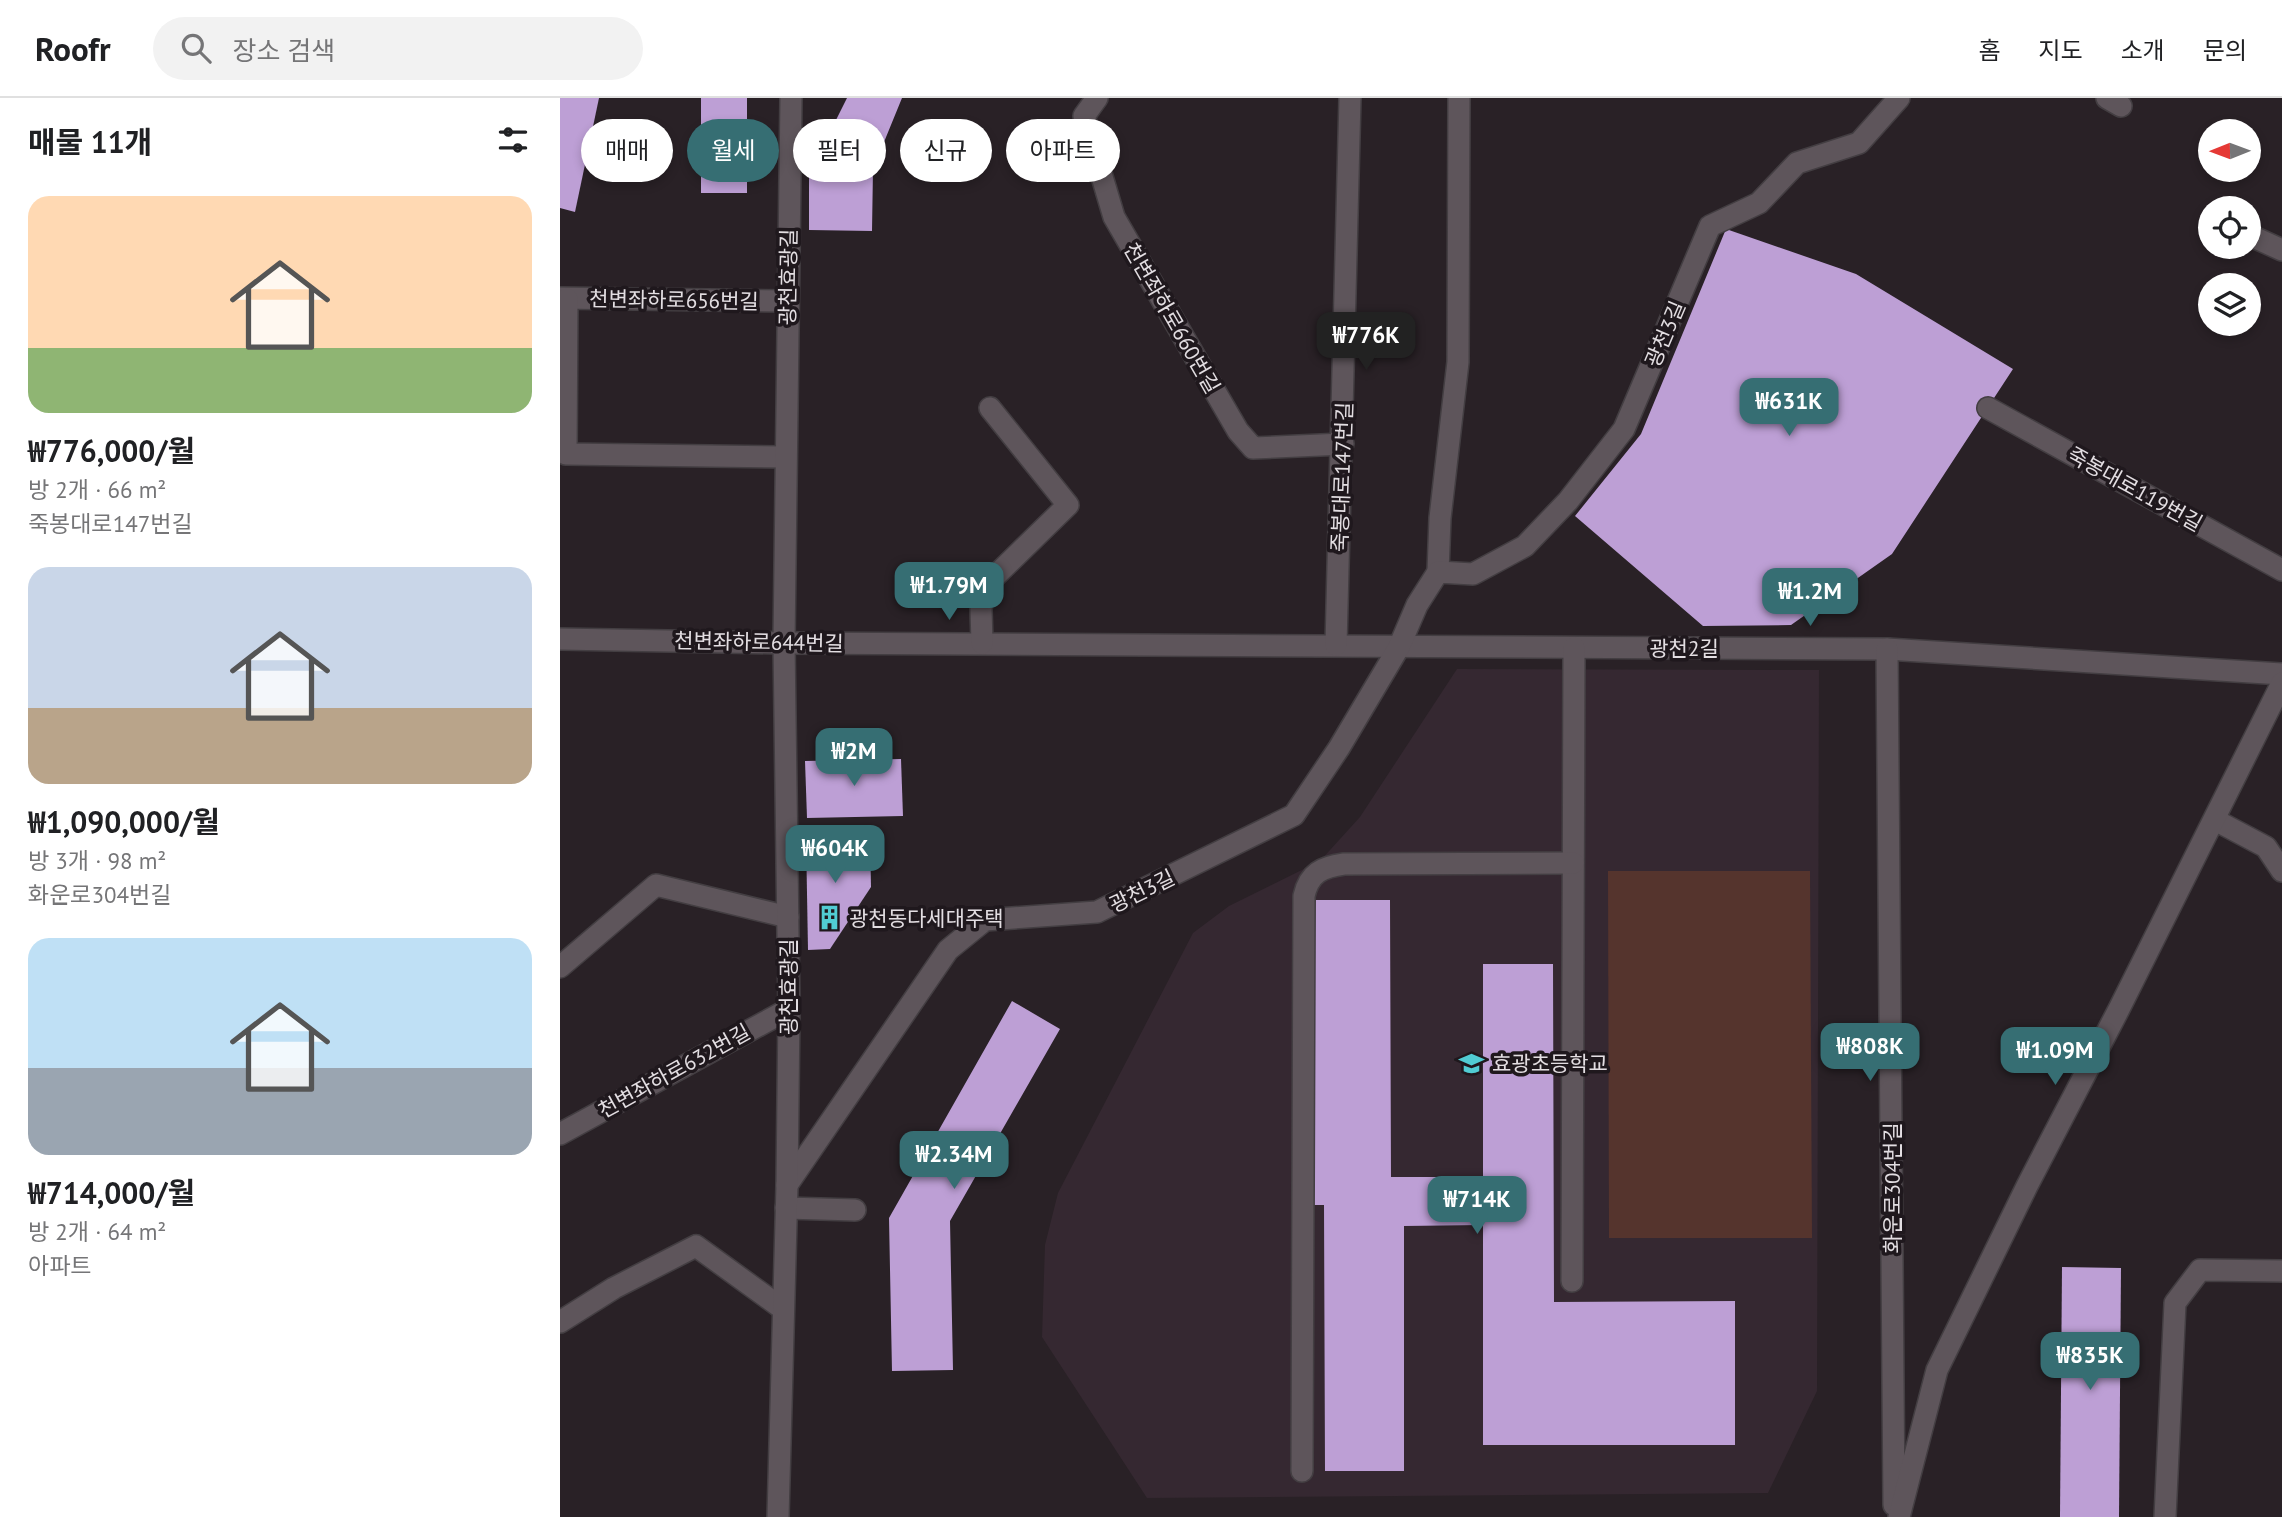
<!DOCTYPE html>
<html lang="ko">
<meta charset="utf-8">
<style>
body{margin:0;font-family:"PT Sans","Noto Sans KR",sans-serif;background:#f2f2f2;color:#202124;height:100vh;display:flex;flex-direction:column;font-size:26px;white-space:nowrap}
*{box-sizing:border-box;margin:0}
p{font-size:23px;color:#757577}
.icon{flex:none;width:38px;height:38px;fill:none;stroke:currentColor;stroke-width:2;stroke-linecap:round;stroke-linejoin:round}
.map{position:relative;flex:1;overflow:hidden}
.drawer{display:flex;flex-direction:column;background:#fff;width:560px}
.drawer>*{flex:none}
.top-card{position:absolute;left:21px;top:21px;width:665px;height:63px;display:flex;gap:14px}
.needle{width:46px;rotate:269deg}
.controls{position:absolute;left:1638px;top:21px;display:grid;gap:14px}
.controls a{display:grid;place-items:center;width:63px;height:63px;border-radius:50%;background:#fff;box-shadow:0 4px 10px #0003;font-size:35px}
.price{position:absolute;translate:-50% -60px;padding:0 16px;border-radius:14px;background:#366e73;color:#fff;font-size:23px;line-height:46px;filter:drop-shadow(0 2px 4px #0008)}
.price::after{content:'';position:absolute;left:50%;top:42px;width:21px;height:16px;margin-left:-10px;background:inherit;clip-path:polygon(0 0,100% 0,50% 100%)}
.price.current{background:#222;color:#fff}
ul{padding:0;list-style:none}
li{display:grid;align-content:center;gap:14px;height:371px;padding:0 28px}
li span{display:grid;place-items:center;height:217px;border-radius:21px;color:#555}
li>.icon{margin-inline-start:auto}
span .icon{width:126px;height:126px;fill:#fffc;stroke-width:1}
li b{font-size:30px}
h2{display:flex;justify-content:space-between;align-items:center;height:84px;padding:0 28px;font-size:30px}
.pill{padding:0 24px;border-radius:32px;background:#fff;box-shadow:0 4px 10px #0003;font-size:24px;line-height:63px}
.pill.current{background:#366e73;color:#fff}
header{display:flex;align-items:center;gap:42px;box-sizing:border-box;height:98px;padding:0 35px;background:#fff;border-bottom:2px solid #e0e0e0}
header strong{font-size:33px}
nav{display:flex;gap:38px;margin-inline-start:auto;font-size:24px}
.search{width:490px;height:63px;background:#f2f2f2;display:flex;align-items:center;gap:18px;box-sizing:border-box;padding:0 24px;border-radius:38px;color:#757577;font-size:26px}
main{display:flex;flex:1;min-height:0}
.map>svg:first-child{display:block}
</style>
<header>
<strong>Roofr</strong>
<div class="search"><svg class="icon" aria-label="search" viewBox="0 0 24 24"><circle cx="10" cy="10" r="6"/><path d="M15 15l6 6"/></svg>장소 검색</div>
<nav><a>홈</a><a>지도</a><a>소개</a><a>문의</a></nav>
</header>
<main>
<section class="drawer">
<h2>매물 11개<svg class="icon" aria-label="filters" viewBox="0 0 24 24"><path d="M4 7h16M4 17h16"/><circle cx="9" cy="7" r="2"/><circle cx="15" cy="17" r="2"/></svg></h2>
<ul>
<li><span style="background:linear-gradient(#ffd9b3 70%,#8fb573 0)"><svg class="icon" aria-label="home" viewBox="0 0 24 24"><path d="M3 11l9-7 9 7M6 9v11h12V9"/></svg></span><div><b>₩776,000/월</b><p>방 2개 · 66 m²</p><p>죽봉대로147번길</p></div></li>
<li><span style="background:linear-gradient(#c9d6e8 65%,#b9a48a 0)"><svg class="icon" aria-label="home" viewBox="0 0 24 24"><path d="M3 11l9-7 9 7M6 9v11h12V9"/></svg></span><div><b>₩1,090,000/월</b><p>방 3개 · 98 m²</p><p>화운로304번길</p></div></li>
<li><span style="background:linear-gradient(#bfe0f5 60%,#9aa5b1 0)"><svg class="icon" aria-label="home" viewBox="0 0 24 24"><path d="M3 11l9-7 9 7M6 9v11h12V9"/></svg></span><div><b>₩714,000/월</b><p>방 2개 · 64 m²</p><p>아파트</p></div></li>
</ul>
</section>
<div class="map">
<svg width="1722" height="1419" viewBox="0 0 1722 1419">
<rect width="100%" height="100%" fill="#292126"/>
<polygon fill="#352831" points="897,571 1259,572 1257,1293 1208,1395 587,1400 482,1239 485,1147 498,1095 633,835 669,808 760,763 800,719"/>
<polygon fill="#55342d" points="1048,773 1250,773 1252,1140 1049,1140"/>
<g fill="#bd9fd5">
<polygon points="0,0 39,0 15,114 0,110"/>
<rect x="141" y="0" width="46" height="95"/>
<polygon points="287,0 342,0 313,71 312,133 249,132 249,76"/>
<polygon points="1166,131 1296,176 1453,271 1332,456 1231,527 1143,528 1015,418 1081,336"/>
<polygon points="341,661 343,718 247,720 245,663"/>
<polygon points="310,738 311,789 270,851 248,852 246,739"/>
<polygon points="749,802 830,802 831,1079 923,1079 923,866 993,866 994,1204 1175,1203 1175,1347 923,1347 923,1127 844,1128 844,1373 765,1373 764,1107 749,1107"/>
<polygon points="452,903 500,931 390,1123 393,1272 332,1273 329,1120"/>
<polygon points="1502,1169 1561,1170 1559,1419 1500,1419"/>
</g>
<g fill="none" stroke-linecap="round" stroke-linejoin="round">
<defs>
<g id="minor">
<polyline points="537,0 524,18 554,119 678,333 693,350 783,346"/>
<polyline points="1547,0 1561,8"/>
<polyline points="1689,137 1722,152"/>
<polyline points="0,200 227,203"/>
<polyline points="7,201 6,356 225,359"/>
<polyline points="1428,310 1722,472"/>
<polyline points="878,474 880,420 898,264 899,0"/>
<polyline points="0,541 224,545 1327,551 1722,576"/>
<polyline points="422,545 421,511 425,488 508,407 430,310"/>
<polyline points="776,547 790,0"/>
<polyline points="1327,551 1334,1407"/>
<polyline points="1655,722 1706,749 1722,773"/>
<polyline points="0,869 96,787 228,819"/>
<polyline points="0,1036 229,911"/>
<polyline points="227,1087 388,852 425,822 537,814 734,717 779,650 839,549 857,507 878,474 913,476 965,448 1008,403 1064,331 1150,128 1199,105 1237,65 1299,45 1339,0"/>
<polyline points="226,1110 295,1112"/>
<polyline points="1012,1183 1014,550"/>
<polyline points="0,1224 54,1190 136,1148 223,1211"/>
<path d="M742,1373L744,798C749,775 762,769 784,766L1013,765"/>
<polyline points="218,1419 227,1087 229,911 224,545 231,0"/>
<polyline points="1339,1419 1377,1272 1467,1088 1559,911 1722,585"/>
<polyline points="1605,1419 1615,1205 1640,1172 1722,1173"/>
</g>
</defs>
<use href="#minor" stroke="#433e42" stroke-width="24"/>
<use href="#minor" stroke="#5e555b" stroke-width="21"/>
</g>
<defs>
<symbol id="building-bare" viewBox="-9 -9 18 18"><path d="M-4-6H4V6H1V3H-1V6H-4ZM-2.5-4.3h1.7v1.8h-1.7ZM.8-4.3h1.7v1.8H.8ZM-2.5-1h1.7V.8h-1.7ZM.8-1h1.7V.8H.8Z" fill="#51ccd3" stroke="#1f181d" stroke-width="2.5" paint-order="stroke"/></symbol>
<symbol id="school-bare" viewBox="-9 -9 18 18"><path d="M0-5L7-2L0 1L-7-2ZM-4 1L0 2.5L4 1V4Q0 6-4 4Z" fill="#51ccd3" stroke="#1f181d" stroke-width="2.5" paint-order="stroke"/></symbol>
</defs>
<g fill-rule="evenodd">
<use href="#building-bare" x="252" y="802" width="35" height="35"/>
<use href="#school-bare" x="894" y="948" width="35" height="35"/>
</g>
<g text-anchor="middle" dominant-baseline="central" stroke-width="7" stroke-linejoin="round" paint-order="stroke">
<g font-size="21" fill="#e3dee2" stroke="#1f181d">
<text transform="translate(228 179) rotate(-89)">광천효광길</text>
<text transform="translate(114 202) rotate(1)">천변좌하로656번길</text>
<text transform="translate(612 220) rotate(60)">천변좌하로660번길</text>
<text transform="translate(1105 236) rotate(-67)">광천3길</text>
<text transform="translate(782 379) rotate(-88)">죽봉대로147번길</text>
<text transform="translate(1575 391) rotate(29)">죽봉대로119번길</text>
<text transform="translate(199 544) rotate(1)">천변좌하로644번길</text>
<text x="1124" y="550">광천2길</text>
<text transform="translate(582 793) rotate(-26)">광천3길</text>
<text transform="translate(228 889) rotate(-90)">광천효광길</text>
<text transform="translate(114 973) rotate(-29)">천변좌하로632번길</text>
<text transform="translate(1332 1090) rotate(-90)">화운로304번길</text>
</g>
<g font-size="21" fill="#e3dee2" stroke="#1f181d" text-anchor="start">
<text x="289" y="820">광천동다세대주택</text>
<text x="932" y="965">효광초등학교</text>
</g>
</g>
</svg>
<div class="controls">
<a><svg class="needle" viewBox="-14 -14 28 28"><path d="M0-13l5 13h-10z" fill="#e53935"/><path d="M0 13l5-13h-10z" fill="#757577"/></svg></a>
<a><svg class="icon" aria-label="locate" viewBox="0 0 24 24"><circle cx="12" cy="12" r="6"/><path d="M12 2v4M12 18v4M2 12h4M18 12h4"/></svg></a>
<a><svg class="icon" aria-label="layers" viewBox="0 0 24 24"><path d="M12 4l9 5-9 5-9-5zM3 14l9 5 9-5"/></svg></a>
</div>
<b class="price current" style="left:806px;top:274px">₩776K</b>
<b class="price" style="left:1229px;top:340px">₩631K</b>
<b class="price" style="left:389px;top:524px">₩1.79M</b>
<b class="price" style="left:1250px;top:530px">₩1.2M</b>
<b class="price" style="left:294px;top:690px">₩2M</b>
<b class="price" style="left:275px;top:787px">₩604K</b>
<b class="price" style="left:1310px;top:985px">₩808K</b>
<b class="price" style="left:1495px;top:989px">₩1.09M</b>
<b class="price" style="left:394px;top:1093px">₩2.34M</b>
<b class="price" style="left:917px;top:1138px">₩714K</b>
<b class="price" style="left:1530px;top:1294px">₩835K</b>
<div class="top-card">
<a class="pill">매매</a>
<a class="pill current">월세</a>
<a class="pill">필터</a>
<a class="pill">신규</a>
<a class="pill">아파트</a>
</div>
</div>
</main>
